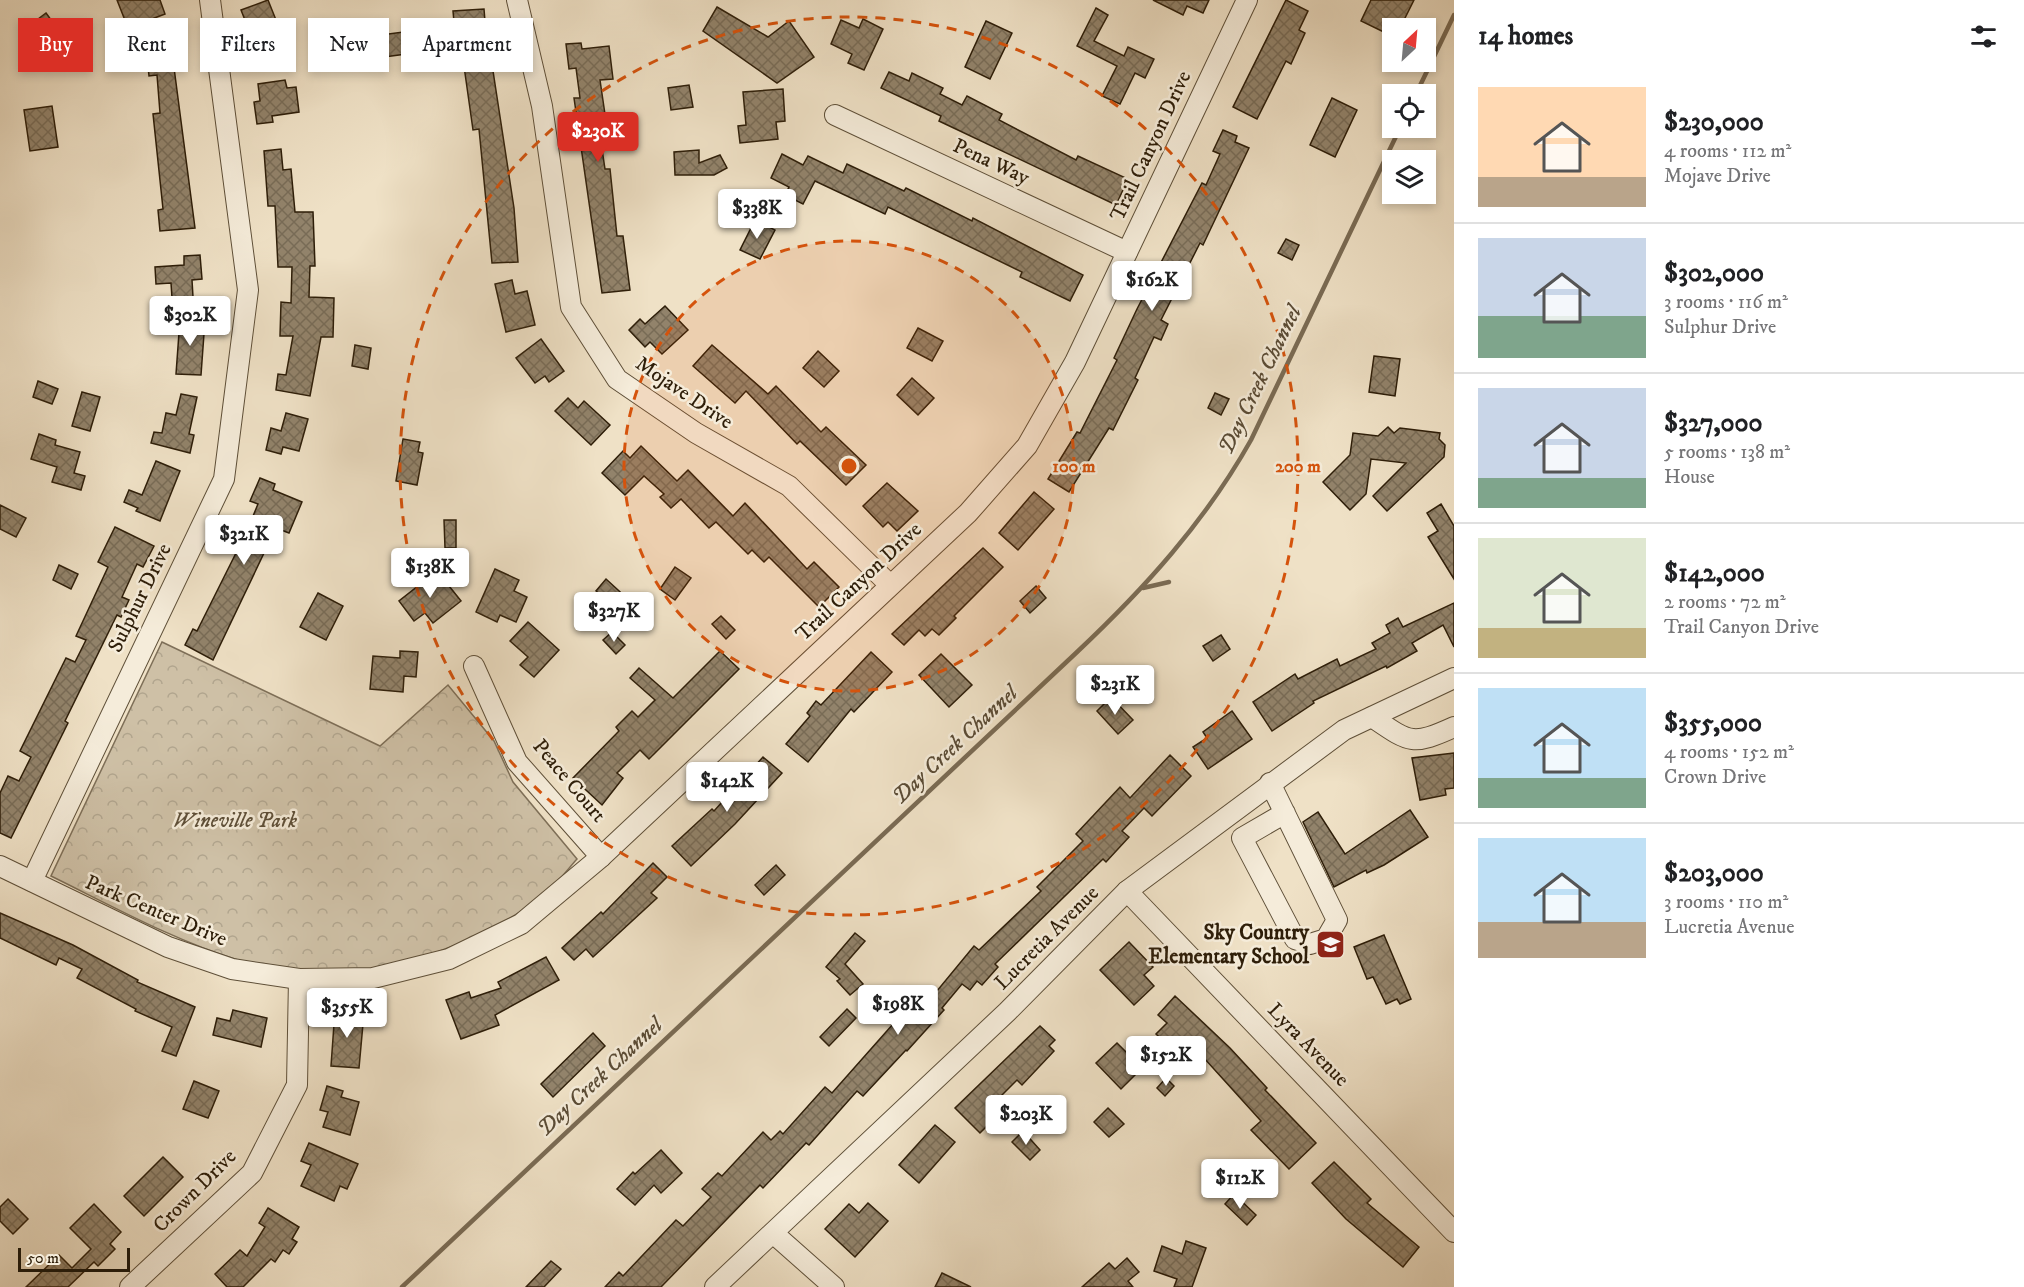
<!DOCTYPE html>
<meta charset="utf-8">
<style>
body{margin:0;font-family:"IM FELL DW Pica",serif;background:#f2f2f2;color:#202124;height:100vh;display:flex;flex-direction:column;font-size:22px;white-space:nowrap}
*{box-sizing:border-box;margin:0}
p{font-size:20px;color:#757577}
.icon{flex:none;width:33px;height:33px;fill:none;stroke:currentColor;stroke-width:2;stroke-linecap:round;stroke-linejoin:round}
.map{position:relative;flex:1;overflow:hidden}
.drawer{display:flex;flex-direction:column;background:#fff;width:570px}
.drawer>*{flex:none}
.hud{position:absolute;left:18px;top:18px;width:570px;height:54px;display:flex;gap:12px}
.needle{width:39px;rotate:26deg}
.tools{position:absolute;left:1382px;top:18px;display:grid;gap:12px}
.tools a{display:grid;place-items:center;width:54px;height:54px;border-radius:0px;background:#fff;box-shadow:0 3px 9px #0003;font-size:30px}
.scale{position:absolute;left:18px;bottom:15px;width:112px;box-sizing:border-box;padding-left:6px;border:3px solid #2e1e09;border-top:0;font-size:16px;line-height:21px;white-space:nowrap;color:#2e1e09;-webkit-text-stroke:4px #f5ecda;paint-order:stroke}
.price{position:absolute;translate:-50% -51px;padding:0 14px;border-radius:6px;background:#fff;color:#222;font-size:20px;line-height:39px;filter:drop-shadow(0 2px 3px #0008)}
.price::after{content:'';position:absolute;left:50%;top:36px;width:18px;height:14px;margin-left:-9px;background:inherit;clip-path:polygon(0 0,100% 0,50% 100%)}
.price.on{background:#d93025;color:#fff}
ul{padding:0;list-style:none}
li{display:flex;align-items:center;gap:18px;height:150px;padding:0 24px}
li+li{border-top:2px solid #e0e0e0}
li span{display:grid;place-items:center;flex:none;width:168px;height:120px;border-radius:0px;color:#555}
li>.icon{margin-inline-start:auto}
span .icon{width:72px;height:72px;fill:#fffc;stroke-width:1}
li b{font-size:26px}
h2{display:flex;justify-content:space-between;align-items:center;height:72px;padding:0 24px;font-size:26px}
.chip{padding:0 21px;border-radius:0px;background:#fff;box-shadow:0 3px 9px #0003;font-size:21px;line-height:54px}
.chip.on{background:#d93025;color:#fff}
main{display:flex;flex:1;min-height:0}
.map>svg:first-child{display:block}
</style>
<main>
<div class="map">
<svg width="1454" height="1287" viewBox="0 0 1454 1287">
<defs>
<pattern id="park-crowns" width="20" height="18" patternUnits="userSpaceOnUse" patternTransform="scale(1.5)"><rect width="20" height="18" fill="#cec0a6"/><path d="M2 6a3 3 0 1 1 6 0M12 15a3 3 0 1 1 6 0" fill="none" stroke="#b1a58e"/></pattern>
<pattern id="building-cross-hatch" width="8" height="8" patternUnits="userSpaceOnUse" patternTransform="scale(1.5)"><rect width="8" height="8" fill="#92836b"/><path d="M0 0l8 8M0 8l8-8" fill="none" stroke="#786b56"/></pattern>
</defs>
<rect width="100%" height="100%" fill="#efe1c6"/>
<filter id="stains"><feTurbulence type="fractalNoise" baseFrequency=".00333" numOctaves="4"/><feColorMatrix values="0 0 0 0 .2 0 0 0 0 .09 0 0 0 0 .02 0 0 0 .5 -.17"/></filter>
<radialGradient id="worn" r=".72"><stop offset=".6" stop-color="#630" stop-opacity="0"/><stop offset="1" stop-color="#630" stop-opacity=".3"/></radialGradient>
<path fill="url(#park-crowns)" stroke="#7e6f58" stroke-width="1.5" d="M162,642L380,746L448,685L494,741L513,782L577,859C568,869 559,881 549,890C481,949 363,985 273,970C261,969 249,963 238,960C173,940 112,906 51,876Z"/>
<g fill="none" stroke-linecap="round" stroke-linejoin="round">
<g stroke="#7a6b54" stroke-width="4.5">
<polyline points="1416,94 1454,15"/>
<polyline points="1143,588 1169,582"/>
<path d="M402,1287L1076,653C1144,589 1205,522 1251,440L1400,128"/>
</g>
</g>
<g fill="url(#building-cross-hatch)" stroke="#2e1e09" stroke-width="1.5">
<polygon points="117,0 160,0 165,14 128,28"/>
<polygon points="268,0 280,30 272,33 280,53 261,61 241,10"/>
<polygon points="1153,0 1209,0 1203,13 1187,6 1183,15"/>
<polygon points="1286,0 1308,11 1299,30 1305,33 1291,64 1286,61 1257,119 1233,107"/>
<polygon points="1371,0 1414,0 1400,28 1392,28 1392,36 1361,21"/>
<polygon points="717,7 768,37 789,21 814,57 777,83 703,31"/>
<polygon points="1096,8 1108,15 1094,41 1124,56 1128,47 1154,59 1145,78 1135,73 1120,104 1102,96 1117,66 1077,46"/>
<polygon points="484,9 489,71 493,71 514,208 518,262 492,263 479,129 473,130 461,45 451,46 450,33 455,33 453,11"/>
<polygon points="46,13 68,43 51,56 29,26"/>
<polygon points="863,19 883,29 864,70 848,63 852,54 831,44 841,20 859,28"/>
<polygon points="986,21 1012,33 990,79 965,67"/>
<polygon points="403,32 406,54 377,58 374,36"/>
<polygon points="170,37 195,228 160,231 158,210 163,209 153,114 160,113 157,75 149,76 145,39"/>
<polygon points="581,43 582,49 609,46 613,79 600,80 607,128 599,129 605,169 610,169 617,236 623,236 630,290 602,293 574,98 580,98 576,68 569,69 566,44"/>
<polygon points="889,72 909,81 912,73 943,88 940,94 962,105 967,96 1002,114 999,120 1076,160 1078,156 1128,179 1116,205 939,121 941,116 881,88"/>
<polygon points="285,80 287,88 296,87 299,112 272,116 273,122 257,124 254,102 260,101 258,84"/>
<polygon points="689,85 693,107 671,110 668,88"/>
<polygon points="783,89 785,121 776,122 778,139 740,143 738,126 746,125 743,92"/>
<polygon points="1332,98 1357,110 1335,157 1310,145"/>
<polygon points="52,106 58,147 30,151 24,110"/>
<polygon points="1223,130 1237,136 1235,142 1249,148 1203,245 1200,243 1161,320 1168,324 1161,340 1154,337 1135,378 1138,380 1113,430 1109,428 1069,492 1048,479 1077,432 1080,433 1117,360 1114,358 1137,309 1202,183 1206,185 1220,154 1213,151"/>
<polygon points="281,149 283,170 291,169 295,212 313,212 315,266 310,266 309,297 334,298 333,337 321,337 310,396 276,390 278,374 286,375 293,336 280,336 281,302 291,303 292,267 278,267 275,206 268,206 264,151"/>
<polygon points="699,150 699,163 720,155 727,168 714,175 675,175 674,152"/>
<polygon points="782,154 803,165 808,156 843,173 847,164 904,191 906,188 972,221 973,218 1083,275 1070,301 1020,277 1022,272 888,207 885,214 815,181 803,204 785,195 789,187 771,178"/>
<polygon points="755,220 775,230 760,259 740,250"/>
<polygon points="1286,239 1299,245 1292,260 1278,253"/>
<polygon points="200,255 202,279 192,280 193,297 172,298 171,283 156,284 155,267 184,265 184,256"/>
<polygon points="512,280 515,294 527,291 535,325 506,332 495,284"/>
<polygon points="665,306 688,330 662,354 650,342 645,347 629,330 640,319 645,324"/>
<polygon points="180,319 205,320 201,375 176,374"/>
<polygon points="918,328 943,341 932,361 907,348"/>
<polygon points="541,339 564,371 549,382 545,376 535,383 516,358"/>
<polygon points="355,345 371,348 368,369 352,366"/>
<polygon points="712,345 768,394 776,386 821,432 826,427 866,465 846,485 800,441 797,444 746,391 735,403 693,366"/>
<polygon points="818,351 839,371 824,387 803,368"/>
<polygon points="1374,356 1400,359 1395,396 1369,392"/>
<polygon points="912,378 934,398 918,415 897,395"/>
<polygon points="38,381 58,389 52,404 33,397"/>
<polygon points="82,392 100,397 90,431 72,426"/>
<polygon points="1215,393 1229,399 1221,415 1208,408"/>
<polygon points="181,394 197,397 189,434 194,435 190,453 151,443 154,432 162,433 166,413 176,415"/>
<polygon points="568,398 578,408 584,401 610,425 591,445 555,411"/>
<polygon points="286,413 308,419 299,451 283,447 281,454 266,450 271,428 281,431"/>
<polygon points="1388,427 1394,433 1400,428 1440,433 1439,439 1445,445 1444,457 1387,511 1373,496 1406,463 1371,459 1366,494 1350,510 1323,482 1350,455 1353,433 1378,436"/>
<polygon points="39,434 56,440 55,445 80,452 74,473 85,476 81,490 52,482 57,467 31,459"/>
<polygon points="403,439 420,442 418,452 423,453 417,485 396,481"/>
<polygon points="641,446 677,481 688,470 733,516 745,503 807,569 814,562 839,587 819,607 769,557 764,562 752,550 748,554 716,522 709,528 681,499 671,508 660,497 664,494 644,476 625,495 602,473 623,451 630,458"/>
<polygon points="156,461 180,471 160,521 136,511 138,508 124,502 129,490 142,495"/>
<polygon points="260,478 275,484 273,490 302,502 289,533 276,528 213,660 185,645 193,629 197,631 246,533 258,504 250,501"/>
<polygon points="887,483 918,511 897,531 888,522 883,527 863,506"/>
<polygon points="1034,492 1054,509 1018,550 999,533"/>
<polygon points="1441,504 1454,526 1454,579 1428,537 1438,531 1427,513"/>
<polygon points="0,505 26,518 16,537 0,529"/>
<polygon points="444,520 456,520 456,548 445,548"/>
<polygon points="115,527 154,546 143,567 137,564 122,597 129,600 121,617 117,615 65,721 68,723 11,838 0,833 0,793 8,776 19,781 31,757 20,751 66,658 75,662 86,640 76,636 108,567 98,562"/>
<polygon points="983,548 1003,567 954,616 956,618 939,635 932,629 925,636 919,630 904,645 892,634"/>
<polygon points="59,565 78,574 71,589 53,580"/>
<polygon points="675,567 691,578 675,600 660,589"/>
<polygon points="495,569 519,580 514,591 527,597 516,622 500,615 497,622 476,612"/>
<polygon points="437,571 461,601 433,623 425,613 414,621 399,601"/>
<polygon points="606,579 630,601 611,620 601,609 609,601 596,591"/>
<polygon points="1036,586 1046,598 1030,613 1020,601"/>
<polygon points="318,593 343,606 326,640 300,627"/>
<polygon points="1454,603 1454,647 1443,625 1412,643 1417,651 1387,668 1386,666 1313,701 1314,703 1272,731 1253,702 1295,674 1298,679 1337,659 1340,666 1376,649 1372,643 1390,633 1386,625 1398,618 1403,627"/>
<polygon points="721,616 735,630 726,639 712,624"/>
<polygon points="528,622 559,650 534,677 520,665 528,657 510,641"/>
<polygon points="612,632 625,645 616,654 603,640"/>
<polygon points="1221,635 1230,649 1213,661 1203,646"/>
<polygon points="400,651 418,652 416,677 404,676 403,692 370,689 373,656 400,658"/>
<polygon points="720,651 739,669 649,759 640,750 617,773 623,778 602,805 573,778 619,731 616,727 632,711 638,717 655,700 630,678 639,668 673,698"/>
<polygon points="871,652 892,672 854,712 851,709 808,762 786,744 810,716 807,713 816,701 821,705"/>
<polygon points="941,654 972,685 949,707 919,675"/>
<polygon points="1111,697 1133,720 1118,734 1097,711"/>
<polygon points="1232,711 1252,739 1208,769 1193,747 1207,738 1203,732"/>
<polygon points="1454,753 1454,788 1445,789 1446,795 1420,800 1412,758"/>
<polygon points="1170,755 1191,776 1152,816 1144,808 1122,831 1129,837 1106,862 1103,859 995,964 998,967 982,985 977,981 970,990 962,984 942,1008 944,1010 907,1051 906,1050 863,1096 857,1091 809,1145 806,1143 763,1188 760,1185 661,1287 605,1287 619,1272 623,1276 676,1220 683,1226 711,1197 702,1189 718,1173 722,1176 763,1132 771,1140 780,1131 783,1134 825,1087 832,1093 909,1006 918,1014 974,946 979,950 1041,891 1037,887 1083,841 1076,834 1120,787 1130,798"/>
<polygon points="763,757 782,773 735,824 691,866 672,846 712,809 714,811"/>
<polygon points="1410,810 1428,837 1384,865 1367,873 1366,870 1334,887 1303,822 1318,812 1345,854"/>
<polygon points="653,863 667,877 651,893 657,898 593,957 586,949 574,960 562,948 601,912 603,914"/>
<polygon points="776,865 785,875 764,895 755,885"/>
<polygon points="0,913 73,945 138,980 137,982 195,1007 176,1056 162,1051 172,1027 135,1011 136,1009 77,978 82,969 59,958 56,965 0,938"/>
<polygon points="855,933 865,941 845,964 863,984 850,995 837,981 840,979 826,967"/>
<polygon points="1384,935 1411,999 1400,1004 1397,999 1386,1004 1373,977 1367,979 1354,947"/>
<polygon points="1129,942 1153,967 1144,975 1154,986 1134,1005 1100,970"/>
<polygon points="546,957 559,980 495,1015 499,1025 461,1039 446,1000 469,992 471,998 501,988 498,982"/>
<polygon points="1175,996 1230,1048 1267,1088 1265,1090 1316,1143 1289,1169 1251,1130 1261,1121 1204,1058 1193,1069 1156,1034 1167,1023 1158,1015"/>
<polygon points="847,1009 856,1018 829,1046 820,1037"/>
<polygon points="233,1010 267,1018 261,1047 213,1035 217,1018 230,1021"/>
<polygon points="335,1010 364,1013 359,1068 331,1066"/>
<polygon points="1040,1026 1055,1040 1049,1046 1054,1051 1022,1085 1017,1080 988,1109 996,1117 980,1133 955,1108"/>
<polygon points="593,1033 605,1046 553,1097 541,1084"/>
<polygon points="1117,1043 1142,1068 1121,1089 1096,1063"/>
<polygon points="1166,1078 1174,1086 1165,1096 1157,1088"/>
<polygon points="194,1081 219,1091 208,1118 183,1109"/>
<polygon points="327,1086 343,1091 341,1097 359,1102 350,1135 323,1127 328,1112 320,1110"/>
<polygon points="1108,1108 1124,1124 1109,1137 1094,1122"/>
<polygon points="935,1125 955,1142 919,1183 899,1165"/>
<polygon points="1023,1131 1040,1150 1030,1160 1012,1142"/>
<polygon points="309,1143 358,1164 347,1189 340,1186 334,1201 301,1186 311,1165 301,1161"/>
<polygon points="661,1150 682,1173 661,1193 654,1185 635,1205 617,1189 633,1172 635,1174"/>
<polygon points="163,1157 183,1177 144,1216 124,1196"/>
<polygon points="1334,1162 1371,1199 1367,1203 1419,1247 1403,1267 1346,1219 1312,1183"/>
<polygon points="1234,1194 1256,1215 1247,1225 1225,1204"/>
<polygon points="8,1199 28,1219 13,1234 0,1221 0,1207"/>
<polygon points="868,1203 888,1221 855,1257 825,1229 849,1204 859,1213"/>
<polygon points="94,1204 121,1232 110,1244 115,1249 98,1266 94,1262 68,1287 26,1287 59,1255 72,1268 91,1249 70,1228"/>
<polygon points="268,1208 299,1227 292,1239 297,1242 289,1254 283,1250 275,1262 271,1259 243,1287 227,1287 215,1274 240,1250 247,1256 265,1227 259,1223"/>
<polygon points="1186,1241 1206,1248 1192,1287 1174,1287 1177,1279 1154,1271 1162,1246 1182,1254"/>
<polygon points="1127,1258 1139,1272 1128,1281 1133,1287 1082,1287 1109,1263 1115,1269"/>
<polygon points="551,1261 561,1269 544,1287 526,1287"/>
<polygon points="942,1273 971,1287 935,1287"/>
</g>
<g fill="none" stroke-linecap="round" stroke-linejoin="round">
<defs>
<g id="minor">
<polyline points="517,0 542,106 571,307 617,379 696,433 789,486 890,585"/>
<polyline points="835,115 1127,252"/>
<polyline points="474,666 517,762 601,857"/>
<path d="M1372,717C1410,743 1412,746 1454,727"/>
<polyline points="1270,783 1337,920 1326,939 1310,944 1295,939 1242,838 1285,813"/>
<polyline points="0,866 168,947 232,969 299,979 373,978 449,959 521,924 601,857 968,513 1027,446 1075,362 1247,0"/>
<polyline points="32,881 224,479 248,290 210,0"/>
<polyline points="1127,891 1454,1232"/>
<polyline points="773,1233 834,1287"/>
<polyline points="130,1287 252,1173 297,1085 299,979"/>
<polyline points="715,1287 1007,1012 1127,891 1344,730 1454,678"/>
</g>
</defs>
<use href="#minor" stroke="#5e4f38" stroke-width="22"/>
<use href="#minor" stroke="#f5ecda" stroke-width="20"/>
</g>
<circle cx="849" cy="466" r="225" fill="#d5530c" fill-opacity=".12"/>
<g fill="none" stroke="#d5530c" stroke-width="3" stroke-dasharray="10 8">
<circle cx="849" cy="466" r="225"/>
<circle cx="849" cy="466" r="449"/>
</g>
<defs>
<symbol id="school-square" viewBox="-11 -11 22 22"><rect x="-9" y="-9" width="18" height="18" rx="4" fill="#8f2418" stroke="#f5ecda"/><path d="M0-5L7-2L0 1L-7-2ZM-4 1L0 2.5L4 1V4Q0 6-4 4Z" fill="#fff"/></symbol>
</defs>
<g fill-rule="evenodd">
<use href="#school-square" x="1314" y="928" width="33" height="33"/>
</g>
<g text-anchor="middle" dominant-baseline="central" stroke-width="5" stroke-linejoin="round" paint-order="stroke">
<g font-size="21" fill="#2e1e09" stroke="#f5ecda">
<text transform="translate(1151 146) rotate(-65)">Trail Canyon Drive</text>
<text transform="translate(991 162) rotate(25)">Pena Way</text>
<text transform="translate(684 393) rotate(34)">Mojave Drive</text>
<text transform="translate(859 582) rotate(-43)">Trail Canyon Drive</text>
<text transform="translate(140 598) rotate(-64)">Sulphur Drive</text>
<text transform="translate(569 781) rotate(50)">Peace Court</text>
<text transform="translate(156 911) rotate(23)">Park Center Drive</text>
<text transform="translate(1047 938) rotate(-45)">Lucretia Avenue</text>
<text transform="translate(1308 1045) rotate(46)">Lyra Avenue</text>
<text transform="translate(195 1191) rotate(-45)">Crown Drive</text>
</g>
<g font-size="21" font-style="italic" fill="#5e4f38" stroke="#f5ecda">
<text x="235" y="821">Wineville Park</text>
</g>
<g font-size="21" font-weight="bold" fill="#2e1e09" stroke="#f5ecda" text-anchor="end">
<text x="1309" y="933">Sky Country<tspan x="1309" dy="24">Elementary School</tspan></text>
</g>
<g font-size="22" font-style="italic" fill="#5a4b35" stroke="#f5ecda">
<text transform="translate(1260 380) rotate(-64)">Day Creek Channel</text>
<text transform="translate(955 745) rotate(-43)">Day Creek Channel</text>
<text transform="translate(600 1077) rotate(-43)">Day Creek Channel</text>
</g>
</g>
<circle cx="849" cy="466" r="9" fill="#d5530c" stroke="#f5ecda" stroke-width="3"/>
<g font-size="18" text-anchor="middle" font-weight="bold" fill="#d5530c" stroke="#f5ecda" stroke-width="5" stroke-linejoin="round" paint-order="stroke">
<text x="1074" y="472">100 m</text>
<text x="1298" y="472">200 m</text>
</g>
<rect width="100%" height="100%" filter="url(#stains)"/>
<rect width="100%" height="100%" fill="url(#worn)"/>
</svg>
<div class="tools">
<a><svg class="needle" viewBox="-14 -14 28 28"><path d="M0-13l5 13h-10z" fill="#e53935"/><path d="M0 13l5-13h-10z" fill="#757577"/></svg></a>
<a><svg class="icon" aria-label="locate" viewBox="0 0 24 24"><circle cx="12" cy="12" r="6"/><path d="M12 2v4M12 18v4M2 12h4M18 12h4"/></svg></a>
<a><svg class="icon" aria-label="layers" viewBox="0 0 24 24"><path d="M12 4l9 5-9 5-9-5zM3 14l9 5 9-5"/></svg></a>
</div>
<div class="scale">50 m</div>
<b class="price on" style="left:598px;top:163px">$230K</b>
<b class="price" style="left:757px;top:240px">$338K</b>
<b class="price" style="left:1152px;top:312px">$162K</b>
<b class="price" style="left:190px;top:347px">$302K</b>
<b class="price" style="left:244px;top:566px">$321K</b>
<b class="price" style="left:430px;top:599px">$138K</b>
<b class="price" style="left:614px;top:643px">$327K</b>
<b class="price" style="left:1115px;top:716px">$231K</b>
<b class="price" style="left:727px;top:813px">$142K</b>
<b class="price" style="left:898px;top:1036px">$198K</b>
<b class="price" style="left:347px;top:1039px">$355K</b>
<b class="price" style="left:1166px;top:1087px">$152K</b>
<b class="price" style="left:1026px;top:1146px">$203K</b>
<b class="price" style="left:1240px;top:1210px">$112K</b>
<div class="hud">
<a class="chip on">Buy</a>
<a class="chip">Rent</a>
<a class="chip">Filters</a>
<a class="chip">New</a>
<a class="chip">Apartment</a>
</div>
</div>
<section class="drawer">
<h2>14 homes<svg class="icon" aria-label="filters" viewBox="0 0 24 24"><path d="M4 7h16M4 17h16"/><circle cx="9" cy="7" r="2"/><circle cx="15" cy="17" r="2"/></svg></h2>
<ul>
<li><span style="background:linear-gradient(#ffd9b3 75%,#b9a48a 0)"><svg class="icon" aria-label="home" viewBox="0 0 24 24"><path d="M3 11l9-7 9 7M6 9v11h12V9"/></svg></span><div><b>$230,000</b><p>4 rooms · 112 m²</p><p>Mojave Drive</p></div></li>
<li><span style="background:linear-gradient(#c9d6e8 65%,#7fa58c 0)"><svg class="icon" aria-label="home" viewBox="0 0 24 24"><path d="M3 11l9-7 9 7M6 9v11h12V9"/></svg></span><div><b>$302,000</b><p>3 rooms · 116 m²</p><p>Sulphur Drive</p></div></li>
<li><span style="background:linear-gradient(#c9d6e8 75%,#7fa58c 0)"><svg class="icon" aria-label="home" viewBox="0 0 24 24"><path d="M3 11l9-7 9 7M6 9v11h12V9"/></svg></span><div><b>$327,000</b><p>5 rooms · 138 m²</p><p>House</p></div></li>
<li><span style="background:linear-gradient(#dfe7d0 75%,#c2b280 0)"><svg class="icon" aria-label="home" viewBox="0 0 24 24"><path d="M3 11l9-7 9 7M6 9v11h12V9"/></svg></span><div><b>$142,000</b><p>2 rooms · 72 m²</p><p>Trail Canyon Drive</p></div></li>
<li><span style="background:linear-gradient(#bfe0f5 75%,#7fa58c 0)"><svg class="icon" aria-label="home" viewBox="0 0 24 24"><path d="M3 11l9-7 9 7M6 9v11h12V9"/></svg></span><div><b>$355,000</b><p>4 rooms · 152 m²</p><p>Crown Drive</p></div></li>
<li><span style="background:linear-gradient(#bfe0f5 70%,#b9a48a 0)"><svg class="icon" aria-label="home" viewBox="0 0 24 24"><path d="M3 11l9-7 9 7M6 9v11h12V9"/></svg></span><div><b>$203,000</b><p>3 rooms · 110 m²</p><p>Lucretia Avenue</p></div></li>
</ul>
</section>
</main>
